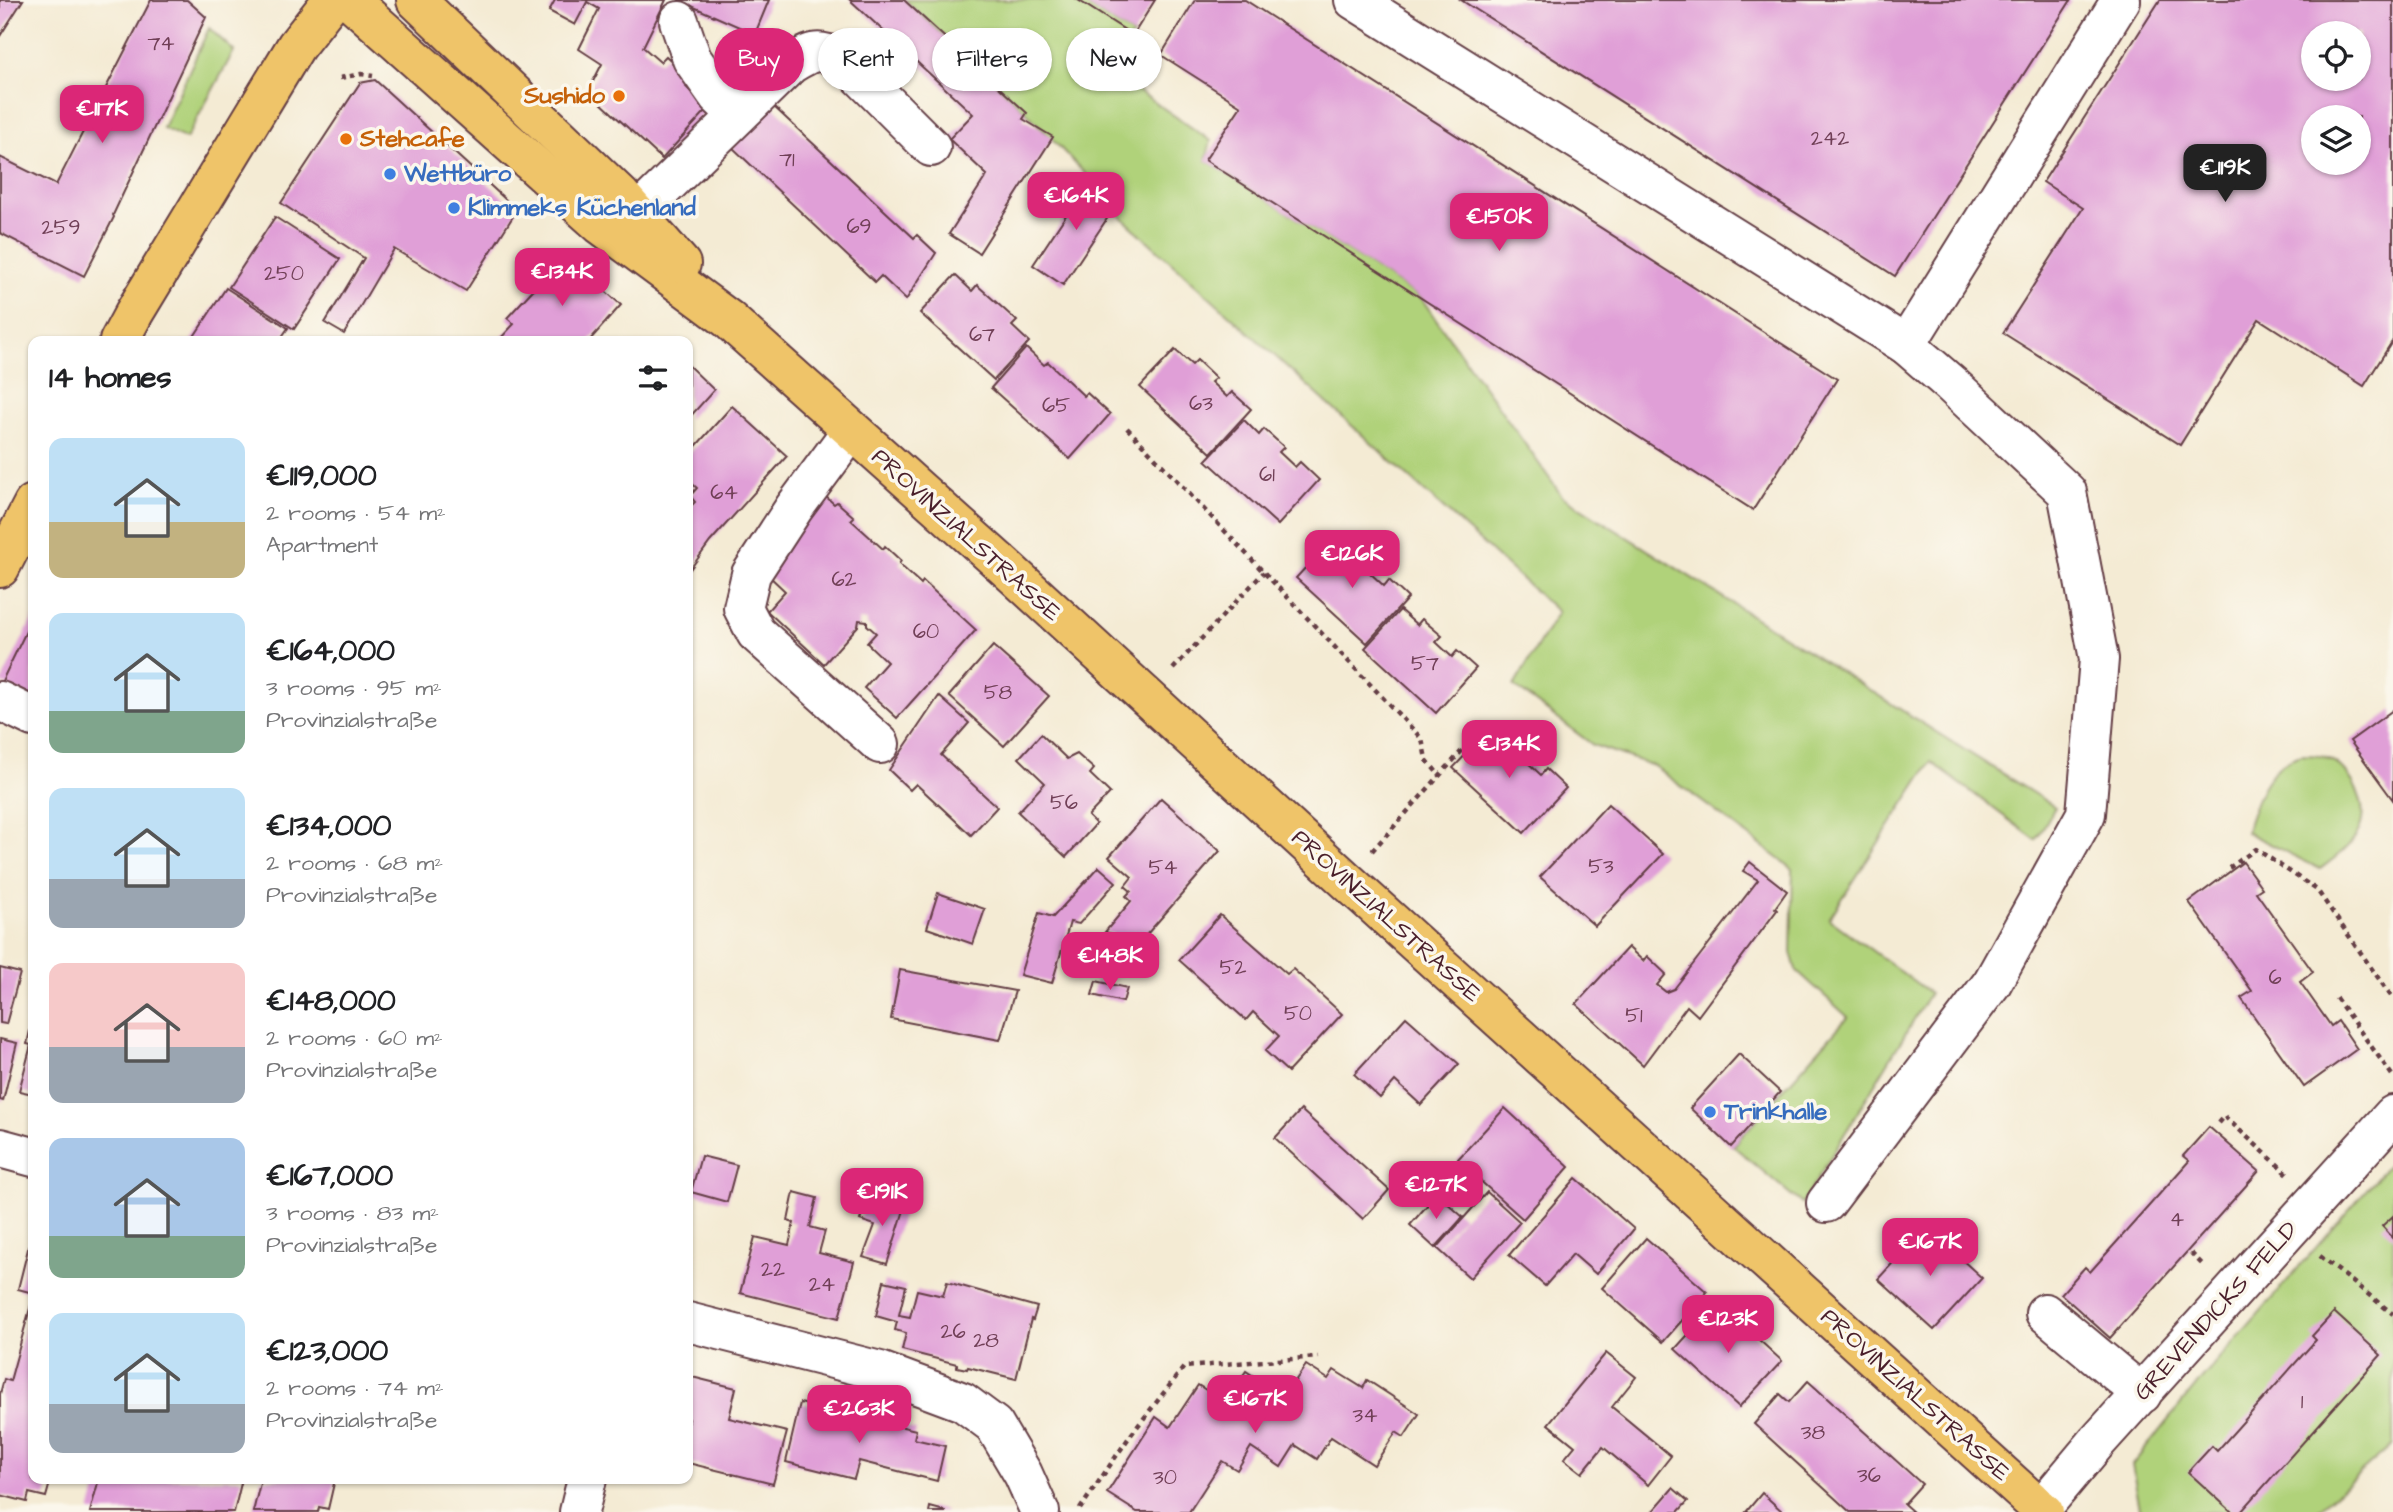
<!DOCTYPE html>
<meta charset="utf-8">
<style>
body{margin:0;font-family:"Architects Daughter",sans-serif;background:#f6f6f6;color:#202124;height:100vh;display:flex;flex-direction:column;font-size:26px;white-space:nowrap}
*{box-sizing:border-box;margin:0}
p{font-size:23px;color:#757577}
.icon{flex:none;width:38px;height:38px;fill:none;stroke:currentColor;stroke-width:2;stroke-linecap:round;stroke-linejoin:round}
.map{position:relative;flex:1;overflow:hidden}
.details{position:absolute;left:28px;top:336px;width:665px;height:1148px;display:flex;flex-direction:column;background:#fff;border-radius:14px;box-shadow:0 2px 5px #0004}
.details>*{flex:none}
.banner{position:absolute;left:714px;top:28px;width:665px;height:63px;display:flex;gap:14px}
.controls{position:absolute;left:2301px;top:21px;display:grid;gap:14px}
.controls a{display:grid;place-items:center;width:70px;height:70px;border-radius:50%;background:#fff;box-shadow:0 2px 5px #0004;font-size:35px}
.price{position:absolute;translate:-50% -60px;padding:0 16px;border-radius:14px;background:#db2777;color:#fff;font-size:23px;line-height:46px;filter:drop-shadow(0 2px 4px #0008)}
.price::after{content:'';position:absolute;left:50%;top:42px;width:21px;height:16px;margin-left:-10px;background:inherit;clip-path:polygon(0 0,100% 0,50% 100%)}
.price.active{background:#222;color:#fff}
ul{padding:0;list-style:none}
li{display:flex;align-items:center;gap:21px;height:175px;padding:0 21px}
li span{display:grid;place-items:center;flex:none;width:196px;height:140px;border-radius:14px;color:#555}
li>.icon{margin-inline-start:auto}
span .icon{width:84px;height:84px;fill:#fffc;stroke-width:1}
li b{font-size:30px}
h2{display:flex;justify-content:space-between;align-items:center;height:84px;padding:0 21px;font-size:30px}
.pill{padding:0 24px;border-radius:32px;background:#fff;box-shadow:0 2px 5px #0004;font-size:24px;line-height:63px}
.pill.active{background:#db2777;color:#fff}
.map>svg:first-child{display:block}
</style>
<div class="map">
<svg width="2393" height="1512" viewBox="0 0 2393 1512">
<rect width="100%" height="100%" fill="#fbf7ec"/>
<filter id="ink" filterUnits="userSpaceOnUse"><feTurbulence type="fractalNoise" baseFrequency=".0143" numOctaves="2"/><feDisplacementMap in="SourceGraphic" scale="14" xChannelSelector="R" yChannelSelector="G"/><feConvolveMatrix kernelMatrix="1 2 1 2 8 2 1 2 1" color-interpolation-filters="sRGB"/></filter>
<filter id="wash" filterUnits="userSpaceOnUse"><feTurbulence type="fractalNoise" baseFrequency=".00686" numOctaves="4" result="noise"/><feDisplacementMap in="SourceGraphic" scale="28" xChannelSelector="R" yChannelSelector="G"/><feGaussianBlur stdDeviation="1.57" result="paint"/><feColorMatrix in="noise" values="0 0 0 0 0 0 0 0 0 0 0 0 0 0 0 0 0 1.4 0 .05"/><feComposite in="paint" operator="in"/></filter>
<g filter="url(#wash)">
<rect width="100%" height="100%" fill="#f4ebd4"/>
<g fill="#b0d27a" stroke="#7d7852" stroke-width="2">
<polygon points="904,0 1078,0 1133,35 1105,68 1211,141 1206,160 1421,298 1562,496 2055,807 2036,840 1931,762 1829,919 1930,993 1802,1204 1733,1146 1848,1017 1796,970 1791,952 1793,869 1654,766 1593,745 1514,686 1558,612 1118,214 1120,198 1090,179 1027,113"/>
<polygon points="209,28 234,51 186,139 163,128"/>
<path d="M2302,755C2309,755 2317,755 2324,757C2348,765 2368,800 2361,825C2355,844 2335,858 2320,869L2246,832C2256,801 2266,764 2302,755Z"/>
<polygon points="2393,1159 2393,1444 2315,1512 2144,1512 2140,1509 2132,1465 2193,1389"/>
</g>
<g id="blocks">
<g fill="#e09fd7" fill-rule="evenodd">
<polygon points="0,0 23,0 0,36"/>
<polygon points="151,0 187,0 206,17 113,215 114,217 84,276 0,233 0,157 56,185 84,130 75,125 83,110 92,115"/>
<polygon points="555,0 666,0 643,47 660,62 666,56 692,80 686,87 706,107 705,112 662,159 588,91 602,64 579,49 599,9 587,2 575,25 549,11"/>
<polygon points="678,0 769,0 755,34"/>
<polygon points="850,0 904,0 1027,113 1023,119 1053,137 979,253 949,234 987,175 949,139 973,114"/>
<polygon points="1078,0 1155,0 1133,35"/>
<polygon points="1195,0 1245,0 1837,379 1753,510 1205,160 1241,106 1161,55"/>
<polygon points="1461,0 2071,0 1895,276"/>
<path d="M2160,0H2393V340L2364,386L2259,319L2180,445L2003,333L2083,208L2043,182ZM2314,33H2359V79H2314ZM2314,117H2359V163H2314Z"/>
<polygon points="375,80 517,210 466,291 394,249 344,334 325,323 364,258 281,203 360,83"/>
<polygon points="772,105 914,238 917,235 936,253 906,300 881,276 875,282 732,147"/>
<polygon points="1090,179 1120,199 1063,285 1033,265"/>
<polygon points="275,217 340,259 294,329 229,287"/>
<polygon points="565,255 621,305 589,341 498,341 514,324 507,318"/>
<polygon points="955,275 972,291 977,285 1017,321 1012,326 1029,342 994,380 920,313"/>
<polygon points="226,288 288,328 279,341 191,341"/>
<polygon points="1026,348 1044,365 1048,362 1084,396 1087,393 1110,414 1070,459 991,388"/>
<polygon points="1175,350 1192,365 1197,360 1216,378 1211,382 1227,397 1232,392 1251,409 1211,453 1140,387"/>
<polygon points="688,365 714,390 688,419"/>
<polygon points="732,406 787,456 710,542 688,572 688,509 695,502 690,496 697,488 688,480 688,455"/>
<polygon points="1244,420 1259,435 1264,429 1284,447 1279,452 1295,467 1300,462 1319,480 1278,525 1206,460"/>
<polygon points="824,495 834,504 837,502 854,517 851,520 883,549 885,546 901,561 899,564 921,584 923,581 976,630 897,718 864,688 887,662 867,643 876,633 867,625 867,621 859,620 858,626 824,664 767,611 785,591 767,574"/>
<polygon points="1332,539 1349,554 1354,549 1374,567 1369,572 1384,586 1389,580 1408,598 1367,643 1296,578"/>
<polygon points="1400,610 1417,625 1422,619 1442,636 1436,642 1452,657 1457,651 1476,668 1436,713 1365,648"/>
<polygon points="33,617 33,698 1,683"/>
<polygon points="993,646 1049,696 1004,746 949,696"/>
<polygon points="939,696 969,723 941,755 997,807 971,835 916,784 910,790 889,770"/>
<polygon points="2393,710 2393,800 2350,741"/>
<polygon points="1491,728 1506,744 1512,738 1531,755 1526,761 1541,775 1546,769 1566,788 1524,833 1453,768"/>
<polygon points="1041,734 1067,759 1077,754 1094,769 1090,774 1110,793 1088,816 1096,824 1066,857 1018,812 1045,783 1019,758"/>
<polygon points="1161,798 1220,851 1140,942 1105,932 1131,901 1126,896 1131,891 1125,886 1132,877 1109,857"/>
<polygon points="1608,804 1663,854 1595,926 1540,877"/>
<polygon points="1750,862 1787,891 1775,908 1777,910 1698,1016 1687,1006 1643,1065 1576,1004 1628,947 1643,961 1647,956 1666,974 1657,985 1666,992 1674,989 1758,880 1743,871"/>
<polygon points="2243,862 2262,888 2256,892 2313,972 2300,982 2331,1026 2338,1021 2357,1049 2304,1087 2241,998 2252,991 2189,902"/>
<polygon points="1099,867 1116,882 1079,924 1070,922 1052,983 1020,975 1039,913 1053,917"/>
<polygon points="938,893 985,909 973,944 927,928"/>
<polygon points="1220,915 1287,974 1293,969 1342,1014 1288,1072 1265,1051 1279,1036 1253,1012 1246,1020 1179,960"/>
<polygon points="0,968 20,973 6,1024 0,1023"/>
<polygon points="900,970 1015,991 1000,1040 891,1019"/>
<polygon points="1096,981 1127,988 1123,1002 1092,995"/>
<polygon points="1406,1017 1459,1064 1421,1105 1395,1081 1380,1098 1354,1074"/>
<polygon points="32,1022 33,1022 33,1094 19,1091 31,1045 27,1044"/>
<polygon points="0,1039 17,1043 3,1101 0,1100"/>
<polygon points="1739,1054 1780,1092 1731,1147 1690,1108"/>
<polygon points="1505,1108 1569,1167 1523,1219 1457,1160"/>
<polygon points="1301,1110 1389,1190 1363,1219 1275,1138"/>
<polygon points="2209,1127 2259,1171 2110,1338 2061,1294 2085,1267 2090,1272 2189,1161 2183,1156"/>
<polygon points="701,1156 737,1165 727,1202 691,1192"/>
<polygon points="1576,1178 1634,1229 1596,1274 1573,1254 1545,1286 1509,1255"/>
<polygon points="794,1192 817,1198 810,1227 825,1231 819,1253 854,1262 839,1318 740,1293 755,1237 789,1245 794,1223 788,1221"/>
<polygon points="1487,1192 1520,1222 1470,1278 1437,1248"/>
<polygon points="1437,1194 1463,1217 1435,1248 1410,1225"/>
<polygon points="868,1196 905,1207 887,1264 863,1257 875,1225 860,1220"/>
<polygon points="2393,1216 2393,1238 2382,1226"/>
<polygon points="1926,1227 1982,1278 1934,1330 1878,1279"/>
<polygon points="1646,1238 1707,1292 1663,1342 1602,1288"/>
<polygon points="29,1245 33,1246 33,1293 18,1289"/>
<polygon points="884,1281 906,1286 899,1315 910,1317 917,1290 943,1296 947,1282 1037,1307 1033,1320 1031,1319 1016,1379 968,1367 967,1369 957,1367 957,1364 902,1350 906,1333 895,1330 897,1322 876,1316"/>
<polygon points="32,1301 33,1479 51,1479 46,1497 29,1493 27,1502 0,1495 0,1394 4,1379 10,1381"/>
<polygon points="1718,1302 1782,1361 1739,1407 1675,1349"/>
<polygon points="2334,1312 2381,1355 2241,1512 2232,1512 2188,1472 2212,1446 2217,1451 2316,1340 2312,1336"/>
<polygon points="1606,1353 1636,1377 1612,1407 1671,1456 1648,1485 1603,1447 1582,1473 1564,1459 1575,1446 1548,1424"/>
<polygon points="1306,1365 1328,1379 1334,1370 1363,1388 1367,1380 1419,1414 1404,1437 1396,1432 1374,1465 1331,1437 1317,1459 1295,1445 1281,1467 1251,1447 1237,1470 1222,1461 1189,1512 1137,1512 1107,1493 1156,1417 1170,1427 1198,1385 1225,1402 1246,1371 1284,1397"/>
<polygon points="688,1376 736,1388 729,1418 787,1432 773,1484 688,1463"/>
<polygon points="1808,1381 1922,1484 1904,1504 1913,1512 1850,1512 1754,1424 1780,1394 1789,1402"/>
<polygon points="800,1403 916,1430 914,1439 945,1446 937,1481 859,1461 854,1479 786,1462"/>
<polygon points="99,1479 242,1479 234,1512 90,1512"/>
<polygon points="261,1479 335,1479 328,1509 319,1507 318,1512 253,1512"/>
<polygon points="1673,1488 1688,1501 1678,1512 1652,1512"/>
<polygon points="1762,1493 1783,1512 1746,1512"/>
<polygon points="930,1507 945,1511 945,1512 929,1512"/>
</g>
</g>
</g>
<g filter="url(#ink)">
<use href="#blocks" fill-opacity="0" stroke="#643e44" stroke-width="2"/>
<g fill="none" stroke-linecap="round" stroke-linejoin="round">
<defs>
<g id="minor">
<polyline points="1354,0 1906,345 2121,0"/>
<polyline points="679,21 692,59 718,96 738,115"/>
<path d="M637,214L791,64C815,50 816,49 843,59L931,147"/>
<polyline points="851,431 794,508 751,574 743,608 756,633 880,744"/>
<polyline points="0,701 33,717"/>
<polyline points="0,1148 33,1157"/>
<polyline points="1826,1203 1992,983 2086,814 2099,659 2067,492 1951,384 1906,345"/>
<polyline points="2045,1313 2142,1394"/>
<polyline points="688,1322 880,1371 963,1402 994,1425 1023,1474 1040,1512"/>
<polyline points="2041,1509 2097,1442 2393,1115"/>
<polyline points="579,1512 587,1479"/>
</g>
<g id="major">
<polyline points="350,0 601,225 728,319 1004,566 1346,880 2044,1512"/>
<polyline points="416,0 621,196 681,264"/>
<polyline points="119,341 134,313 296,46 332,0"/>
<polyline points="0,568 33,504"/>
</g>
</defs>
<use href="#minor" stroke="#643e44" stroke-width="42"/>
<use href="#major" stroke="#643e44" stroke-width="42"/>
<g stroke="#643e44" stroke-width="4.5" stroke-dasharray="5 5" stroke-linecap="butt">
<polyline points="340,78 361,74 373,76"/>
<polyline points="1127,428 1422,739 1426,759 1440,776"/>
<polyline points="1173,669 1264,572"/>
<polyline points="1372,851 1485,725"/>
<polyline points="2229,868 2256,849 2317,890 2393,999"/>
<polyline points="2336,998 2392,1075"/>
<polyline points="2218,1123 2224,1116 2288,1174"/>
<polyline points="2191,1253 2203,1265"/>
<polyline points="2320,1256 2393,1314"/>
<polyline points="1080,1509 1130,1436 1184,1367 1318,1357"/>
</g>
<use href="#minor" stroke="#fff" stroke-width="38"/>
<use href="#major" stroke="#efc469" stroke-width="38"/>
</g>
</g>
<g fill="#e8710a" stroke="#fbf7ec" stroke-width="2.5">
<circle cx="619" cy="96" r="7"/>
<circle cx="346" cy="139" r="7"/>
</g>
<g fill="#3f7fe0" stroke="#fbf7ec" stroke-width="2.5">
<circle cx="390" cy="174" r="7"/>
<circle cx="454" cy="208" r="7"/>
<circle cx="1710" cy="1112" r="7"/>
</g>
<g text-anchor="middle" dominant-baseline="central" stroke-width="7" stroke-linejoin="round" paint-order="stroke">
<g font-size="21" fill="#703f56">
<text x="161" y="43">74</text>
<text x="1830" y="138">242</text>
<text x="787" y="159">71</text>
<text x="859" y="226">69</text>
<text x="61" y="227">259</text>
<text x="284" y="273">250</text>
<text x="982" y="334">67</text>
<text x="1201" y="403">63</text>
<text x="1056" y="405">65</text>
<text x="1267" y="474">61</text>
<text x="724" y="492">64</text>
<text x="844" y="579">62</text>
<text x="926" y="631">60</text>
<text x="1425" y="663">57</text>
<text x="998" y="692">58</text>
<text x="1064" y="802">56</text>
<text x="1601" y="866">53</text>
<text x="1163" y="867">54</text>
<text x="1233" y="967">52</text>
<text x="2275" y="977">6</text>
<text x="1298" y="1013">50</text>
<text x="1634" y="1015">51</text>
<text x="2177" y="1219">4</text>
<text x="773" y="1269">22</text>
<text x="822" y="1284">24</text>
<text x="953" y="1331">26</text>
<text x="986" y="1340">28</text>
<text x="2302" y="1401">1</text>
<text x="1365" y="1415">34</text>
<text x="1813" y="1432">38</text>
<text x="1869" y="1475">36</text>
<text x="1165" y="1477">30</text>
</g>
<g font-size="24" font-weight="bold" fill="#c56008" stroke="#fbf7ec" text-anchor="end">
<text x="605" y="96">Sushido</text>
<text x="360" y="139" text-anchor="start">Stehcafe</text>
</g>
<g font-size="24" font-weight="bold" fill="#366cbe" stroke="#fbf7ec" text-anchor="start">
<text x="404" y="174">Wettbüro</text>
<text x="468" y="208">Klimmeks Küchenland</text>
<text x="1724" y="1112">Trinkhalle</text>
</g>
<g font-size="24" fill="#4a1f2b" stroke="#fbf7ec">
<text transform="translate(966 535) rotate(42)">PROVINZIALSTRASSE</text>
<text transform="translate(1386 916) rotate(42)">PROVINZIALSTRASSE</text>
<text transform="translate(2216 1311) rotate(-48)">GREVENDICKS FELD</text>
<text transform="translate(1915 1395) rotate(42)">PROVINZIALSTRASSE</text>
</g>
</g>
</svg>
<div class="controls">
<a><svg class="icon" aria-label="locate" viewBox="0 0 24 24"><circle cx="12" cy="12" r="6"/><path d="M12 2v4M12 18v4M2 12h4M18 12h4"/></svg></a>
<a><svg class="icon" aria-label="layers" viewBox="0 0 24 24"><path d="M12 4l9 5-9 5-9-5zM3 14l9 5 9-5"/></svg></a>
</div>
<b class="price" style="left:102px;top:145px">€117K</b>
<b class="price active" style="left:2225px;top:204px">€119K</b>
<b class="price" style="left:1076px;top:232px">€164K</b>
<b class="price" style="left:1499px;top:253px">€150K</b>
<b class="price" style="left:562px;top:308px">€134K</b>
<b class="price" style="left:1352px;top:590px">€126K</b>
<b class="price" style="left:1509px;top:780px">€134K</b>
<b class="price" style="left:1110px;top:992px">€148K</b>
<b class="price" style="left:1436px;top:1221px">€127K</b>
<b class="price" style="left:882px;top:1228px">€191K</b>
<b class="price" style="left:1930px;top:1278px">€167K</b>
<b class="price" style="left:1728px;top:1355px">€123K</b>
<b class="price" style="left:1255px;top:1435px">€167K</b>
<b class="price" style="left:859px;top:1445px">€263K</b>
<div class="banner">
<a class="pill active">Buy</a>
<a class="pill">Rent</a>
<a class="pill">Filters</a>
<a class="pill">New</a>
</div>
<section class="details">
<h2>14 homes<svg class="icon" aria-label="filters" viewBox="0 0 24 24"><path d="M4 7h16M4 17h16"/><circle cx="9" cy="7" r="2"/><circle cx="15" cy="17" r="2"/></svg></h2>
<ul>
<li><span style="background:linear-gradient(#bfe0f5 60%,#c2b280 0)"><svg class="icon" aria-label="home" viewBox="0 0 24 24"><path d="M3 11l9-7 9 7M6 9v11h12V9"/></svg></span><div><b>€119,000</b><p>2 rooms · 54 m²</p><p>Apartment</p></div></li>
<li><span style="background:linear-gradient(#bfe0f5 70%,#7fa58c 0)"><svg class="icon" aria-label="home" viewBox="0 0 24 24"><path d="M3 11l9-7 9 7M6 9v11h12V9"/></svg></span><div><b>€164,000</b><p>3 rooms · 95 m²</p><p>Provinzialstraße</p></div></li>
<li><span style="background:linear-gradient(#bfe0f5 65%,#9aa5b1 0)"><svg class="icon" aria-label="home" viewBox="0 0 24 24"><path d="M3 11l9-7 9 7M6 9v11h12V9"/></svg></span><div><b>€134,000</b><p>2 rooms · 68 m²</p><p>Provinzialstraße</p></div></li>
<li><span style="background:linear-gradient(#f6c9c9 60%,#9aa5b1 0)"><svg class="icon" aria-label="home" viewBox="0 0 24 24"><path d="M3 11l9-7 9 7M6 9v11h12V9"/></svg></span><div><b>€148,000</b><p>2 rooms · 60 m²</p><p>Provinzialstraße</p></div></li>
<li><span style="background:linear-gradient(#a9c7e8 70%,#7fa58c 0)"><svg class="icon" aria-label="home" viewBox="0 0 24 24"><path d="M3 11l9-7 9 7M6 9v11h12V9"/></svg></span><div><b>€167,000</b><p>3 rooms · 83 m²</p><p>Provinzialstraße</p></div></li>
<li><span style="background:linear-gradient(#bfe0f5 65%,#9aa5b1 0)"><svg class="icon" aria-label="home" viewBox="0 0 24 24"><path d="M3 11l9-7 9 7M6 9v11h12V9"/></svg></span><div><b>€123,000</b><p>2 rooms · 74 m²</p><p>Provinzialstraße</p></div></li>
</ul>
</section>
</div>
